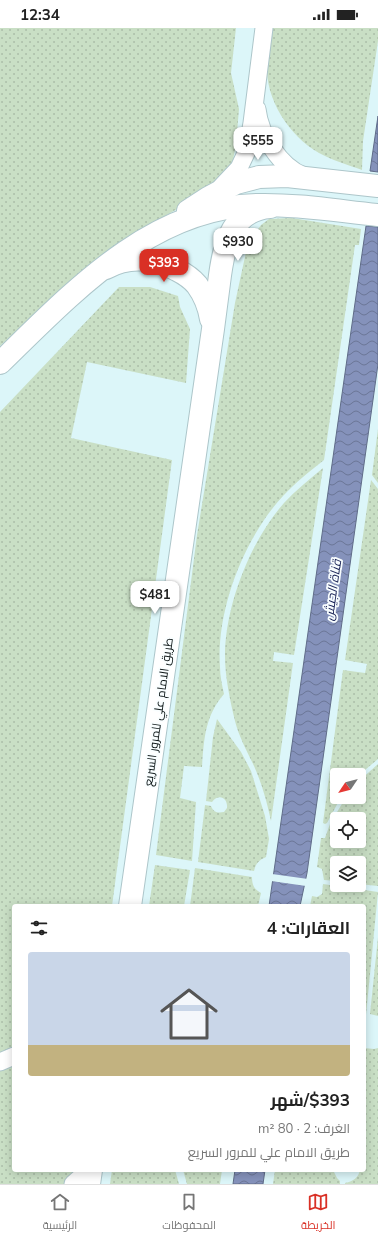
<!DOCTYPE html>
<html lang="ar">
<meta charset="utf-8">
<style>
body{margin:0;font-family:Mulish,Cairo,sans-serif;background:#f2f2f2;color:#222;direction:rtl;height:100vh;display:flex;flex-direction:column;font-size:15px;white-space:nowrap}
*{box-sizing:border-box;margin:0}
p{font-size:13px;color:#767676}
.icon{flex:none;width:22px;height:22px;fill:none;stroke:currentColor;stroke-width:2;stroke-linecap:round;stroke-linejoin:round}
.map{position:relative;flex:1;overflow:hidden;direction:ltr}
.panel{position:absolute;left:12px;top:876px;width:354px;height:268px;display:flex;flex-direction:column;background:#fff;border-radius:4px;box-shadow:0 2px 10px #0003;direction:rtl}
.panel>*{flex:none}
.needle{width:26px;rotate:235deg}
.fabs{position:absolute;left:330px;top:740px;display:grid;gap:8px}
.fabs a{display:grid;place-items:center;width:36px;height:36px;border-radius:4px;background:#fff;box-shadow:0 2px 10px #0003;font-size:20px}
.price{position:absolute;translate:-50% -34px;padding:0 9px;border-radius:8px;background:#fff;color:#222;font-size:13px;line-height:26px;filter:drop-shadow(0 1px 2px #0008)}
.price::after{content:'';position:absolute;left:50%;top:24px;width:12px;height:9px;margin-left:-6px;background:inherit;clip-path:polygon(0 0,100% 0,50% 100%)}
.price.selected{background:#d93025;color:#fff}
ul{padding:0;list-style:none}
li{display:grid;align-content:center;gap:8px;height:212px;padding:0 16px}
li+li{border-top:1px solid #e0e0e0}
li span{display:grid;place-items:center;height:124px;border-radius:4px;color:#555}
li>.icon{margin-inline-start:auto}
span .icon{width:72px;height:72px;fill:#fffc;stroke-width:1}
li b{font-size:17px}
h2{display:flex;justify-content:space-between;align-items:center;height:48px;padding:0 16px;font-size:17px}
.status{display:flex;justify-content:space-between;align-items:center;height:28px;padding:0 20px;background:#fff;direction:ltr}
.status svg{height:11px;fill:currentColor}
.menu{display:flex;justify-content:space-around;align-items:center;height:56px;border-top:1px solid #e0e0e0;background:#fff;font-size:11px;color:#767676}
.menu a{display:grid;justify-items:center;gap:2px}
.menu .selected{color:#d93025}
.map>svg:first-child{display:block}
</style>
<div class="status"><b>12:34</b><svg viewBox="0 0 49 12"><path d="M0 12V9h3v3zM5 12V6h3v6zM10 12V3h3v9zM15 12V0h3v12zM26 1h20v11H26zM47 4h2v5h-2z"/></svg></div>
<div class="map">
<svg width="378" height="1156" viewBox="0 0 378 1156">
<defs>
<pattern id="grass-dots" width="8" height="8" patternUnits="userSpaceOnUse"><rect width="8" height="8" fill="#c9dfc5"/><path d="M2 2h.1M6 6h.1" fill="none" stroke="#abbea8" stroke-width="1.8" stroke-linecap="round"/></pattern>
<pattern id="water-waves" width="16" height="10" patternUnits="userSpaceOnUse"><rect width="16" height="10" fill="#8592bb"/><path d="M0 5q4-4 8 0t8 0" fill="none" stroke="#6b7697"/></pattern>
</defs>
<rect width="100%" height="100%" fill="#dcf6f9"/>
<g fill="url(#grass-dots)" fill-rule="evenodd">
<polygon points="0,0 236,0 231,45 239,81 236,116 231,143 200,168 137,204 91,235 0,318"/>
<path d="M272,0H378V13L363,113L362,142C348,137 332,132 319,125C289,108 265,71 267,36C268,24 270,12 272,0Z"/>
<path d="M292,190L361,201L359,217H355L324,432C310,443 295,455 283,468C244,510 216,582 220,639C220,648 222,657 224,666C205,688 204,711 202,739L184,738L180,770L196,774L192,833L156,827L197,507L235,275L246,224L254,207L261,197L269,191Z"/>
<polygon points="119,259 150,259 178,268 180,279 190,301 186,355 87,334 71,410 172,432 112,878 14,878 14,1142 76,1142 75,1149 66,1156 0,1156 0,384"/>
<polygon points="378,401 378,455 372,447"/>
<path d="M323,440L294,627L274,624L273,633L293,635L271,793C267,774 262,756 254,738C247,723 239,709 235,693C230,672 225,649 225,628C225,577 251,512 284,475C296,462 310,451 323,440Z"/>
<polygon points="371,452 378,461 378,731 359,747 337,747 337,769 341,769 327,795 325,796 323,795 343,642 365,645 367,636 345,632"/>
<path d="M217,691L241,724L251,743L265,788L269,811L266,829C259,832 256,835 254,843L198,834L205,777L211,778C214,785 218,785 224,784L227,780C228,770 219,765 212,774L206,773L213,709Z"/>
<path d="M378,736V858L359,856V835H337V853L324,852L322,841L317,839L321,810H325L330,796L346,769H359V753ZM337,791H359V813H337Z"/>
<polygon points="155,837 190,842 184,878 149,878"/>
<path d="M195,840L252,849C252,857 254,861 261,865L258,878H190Z"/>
<polygon points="323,856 378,864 366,987 364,988 364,878 310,878 312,868 317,869 322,866"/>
<polygon points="378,909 378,988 370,986"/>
<path d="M364,1020L374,1021L378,1020V1156H345V1155C354,1153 358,1150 360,1142H364Z"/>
<polygon points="112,1142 175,1142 179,1156 110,1156"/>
<polygon points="183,1142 222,1142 220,1156 187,1156"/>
<polygon points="275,1142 333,1142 337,1150 340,1153 340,1156 273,1156"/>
</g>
<g fill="url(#water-waves)" stroke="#606c89">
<polygon points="378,88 378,144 370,143"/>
<polygon points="366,198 378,199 378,336 307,845 300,878 269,878"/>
<polygon points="235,1142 265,1142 263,1156 233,1156"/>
</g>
<polygon fill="#dcf6f9" points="272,846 308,851 306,858 271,853"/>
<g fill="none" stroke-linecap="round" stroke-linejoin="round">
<defs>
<g id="street">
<path d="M257,81C260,107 280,139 304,148"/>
<polyline points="221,159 239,140 247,123 252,95 264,0"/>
<polyline points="0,1034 14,1028"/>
<polyline points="73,1156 89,1142"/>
</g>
<g id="secondary">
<path d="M106,240C129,227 155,230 177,242C185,246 192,251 197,257C205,268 209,279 211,291"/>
<path d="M130,878L213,301C215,285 217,270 219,255C223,222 229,182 270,179"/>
<polyline points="89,1156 91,1142"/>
</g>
<g id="highway">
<polyline points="188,183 208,170 236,155 259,149 287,148 378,158"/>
<path d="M0,335C71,266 151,179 257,177C297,176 338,183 378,187"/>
</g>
</defs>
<use href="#street" stroke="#adc6ca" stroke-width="19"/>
<use href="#secondary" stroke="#adc6ca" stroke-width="24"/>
<use href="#highway" stroke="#adc6ca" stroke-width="24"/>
<use href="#street" stroke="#fff" stroke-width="17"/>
<use href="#secondary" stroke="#fff" stroke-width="22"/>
<use href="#highway" stroke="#fff" stroke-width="22"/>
</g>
<g text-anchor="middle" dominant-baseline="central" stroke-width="3.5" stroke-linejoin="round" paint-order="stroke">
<g font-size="12" fill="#0a1314" stroke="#f9feff">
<text transform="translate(158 684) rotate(-82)">طريق الامام علي للمرور السريع</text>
</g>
<g font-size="13" font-style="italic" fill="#1a2457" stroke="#f9feff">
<text transform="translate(332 562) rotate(-82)">قناة الجيش</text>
</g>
</g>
</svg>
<div class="fabs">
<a><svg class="needle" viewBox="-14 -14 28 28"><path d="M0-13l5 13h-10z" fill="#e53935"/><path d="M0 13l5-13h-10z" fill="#767676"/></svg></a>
<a><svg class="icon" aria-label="locate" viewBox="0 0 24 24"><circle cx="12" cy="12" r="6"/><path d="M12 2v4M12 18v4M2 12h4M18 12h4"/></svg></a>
<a><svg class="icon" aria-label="layers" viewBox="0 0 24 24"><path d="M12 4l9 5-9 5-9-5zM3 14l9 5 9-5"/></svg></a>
</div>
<b class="price" style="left:258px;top:133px">$555</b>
<b class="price" style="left:238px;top:234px">$930</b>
<b class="price selected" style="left:164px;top:255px">$393</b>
<b class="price" style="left:155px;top:587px">$481</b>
<section class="panel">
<h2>العقارات: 4<svg class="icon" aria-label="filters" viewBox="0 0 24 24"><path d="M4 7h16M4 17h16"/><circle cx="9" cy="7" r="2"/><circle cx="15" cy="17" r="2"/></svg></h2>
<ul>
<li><span style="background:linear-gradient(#c9d6e8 75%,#c2b280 0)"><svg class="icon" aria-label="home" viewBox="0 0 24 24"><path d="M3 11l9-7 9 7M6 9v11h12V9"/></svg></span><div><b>$393/شهر</b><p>الغرف: 2 · 80 m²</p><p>طريق الامام علي للمرور السريع</p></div></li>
</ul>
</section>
</div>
<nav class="menu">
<a class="selected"><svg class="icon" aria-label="map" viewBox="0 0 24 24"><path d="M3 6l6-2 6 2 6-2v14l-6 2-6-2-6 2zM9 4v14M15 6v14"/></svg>الخريطة</a>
<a><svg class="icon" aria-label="saved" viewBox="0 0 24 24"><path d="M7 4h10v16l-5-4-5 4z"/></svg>المحفوظات</a>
<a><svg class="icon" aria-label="home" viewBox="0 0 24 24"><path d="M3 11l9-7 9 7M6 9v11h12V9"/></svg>الرئيسية</a>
</nav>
